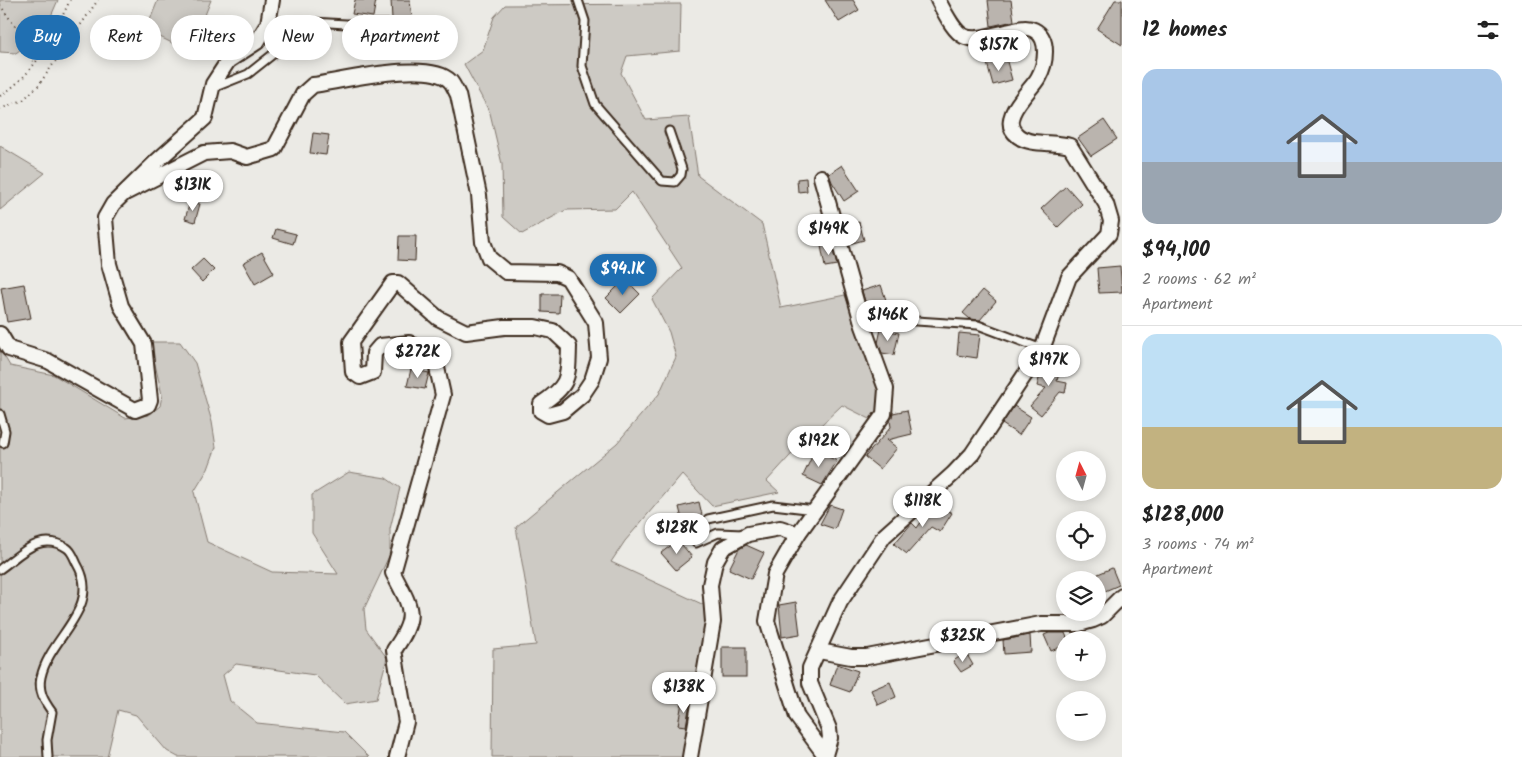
<!DOCTYPE html>
<meta charset="utf-8">
<style>
body{margin:0;font-family:Kalam,sans-serif;background:#f6f6f6;color:#222;height:100vh;display:flex;flex-direction:column;font-size:19px;white-space:nowrap}
*{box-sizing:border-box;margin:0}
p{font-size:16px;color:#767676}
.icon{flex:none;width:28px;height:28px;fill:none;stroke:currentColor;stroke-width:2;stroke-linecap:round;stroke-linejoin:round}
.map{position:relative;flex:1;overflow:hidden}
.details{display:flex;flex-direction:column;background:#fff;width:400px}
.details>*{flex:none}
.banner{position:absolute;left:15px;top:15px;width:475px;height:45px;display:flex;gap:10px}
.needle{width:32px;rotate:354deg}
.fabs{position:absolute;left:1056px;top:451px;display:grid;gap:10px}
.fabs a{display:grid;place-items:center;width:50px;height:50px;border-radius:50%;background:#fff;box-shadow:0 2px 12px #0003;font-size:25px}
.price{position:absolute;translate:-50% -42px;padding:0 11px;border-radius:18px;background:#fff;color:#222;font-size:16px;line-height:32px;filter:drop-shadow(0 1px 2px #0008)}
.price::after{content:'';position:absolute;left:50%;top:30px;width:15px;height:11px;margin-left:-8px;background:inherit;clip-path:polygon(0 0,100% 0,50% 100%)}
.price.on{background:#1f6fb2;color:#fff}
ul{padding:0;list-style:none}
li{display:grid;align-content:center;gap:10px;height:265px;padding:0 20px}
li+li{border-top:1px solid #e0e0e0}
li span{display:grid;place-items:center;height:155px;border-radius:15px;color:#555}
li>.icon{margin-inline-start:auto}
span .icon{width:90px;height:90px;fill:#fffc;stroke-width:1}
li b{font-size:21px}
h2{display:flex;justify-content:space-between;align-items:center;height:60px;padding:0 20px;font-size:21px}
.tag{padding:0 18px;border-radius:22px;background:#fff;box-shadow:0 2px 12px #0003;font-size:18px;line-height:45px}
.tag.on{background:#1f6fb2;color:#fff}
main{display:flex;flex:1;min-height:0}
.map>svg:first-child{display:block}
</style>
<main>
<div class="map">
<svg width="1122" height="757" viewBox="0 0 1122 757">
<rect width="100%" height="100%" fill="#ebeae5"/>
<filter id="ink" filterUnits="userSpaceOnUse"><feTurbulence type="fractalNoise" baseFrequency=".02" numOctaves="2"/><feDisplacementMap in="SourceGraphic" scale="10" xChannelSelector="R" yChannelSelector="G"/><feConvolveMatrix kernelMatrix="1 2 1 2 8 2 1 2 1" color-interpolation-filters="sRGB"/></filter>
<g filter="url(#ink)">
<g fill="#cdcac4" stroke="#847a71">
<polygon points="0,0 58,0 45,30 16,53 0,52"/>
<polygon points="158,0 211,0 205,15 182,48 146,30"/>
<polygon points="681,4 680,51 627,56 621,73 646,120 689,117 698,176 762,224 781,308 845,295 880,387 879,407 870,419 842,405 799,446 767,481 779,492 712,506 682,474 625,541 611,562 704,605 710,622 685,757 492,757 493,649 536,645 516,527 617,443 659,394 676,357 669,332 652,299 682,268 632,192 615,209 566,210 522,234 503,217 502,164 490,113 464,64 483,50 494,17 505,5"/>
<polygon points="0,146 45,173 0,210"/>
<polygon points="150,342 180,342 195,363 212,422 216,447 208,469 194,492 207,542 272,572 338,574 312,533 312,495 349,472 386,478 400,488 390,529 390,554 364,609 366,629 387,658 376,699 345,704 315,675 236,664 223,675 230,701 257,723 344,732 369,757 178,757 167,751 136,715 118,710 107,757 0,757 0,349 10,366 54,375 125,418 149,415 160,406 162,395"/>
</g>
<g fill="#bab4ae" stroke="#3b2a1e">
<polygon points="355,0 376,0 373,17 352,14"/>
<polygon points="391,0 410,0 412,19 392,19"/>
<polygon points="825,0 853,0 859,10 839,22"/>
<polygon points="988,0 1011,0 1014,21 991,26"/>
<polygon points="1115,0 1122,0 1122,45 1097,29"/>
<polygon points="1006,58 1012,80 993,85 987,63"/>
<polygon points="1104,120 1117,139 1091,156 1078,138"/>
<polygon points="313,133 329,135 326,155 310,153"/>
<polygon points="842,165 859,191 844,201 832,182 829,174"/>
<polygon points="806,178 807,191 798,192 797,179"/>
<polygon points="1066,186 1082,204 1058,227 1041,209"/>
<polygon points="190,202 200,204 195,222 185,219"/>
<polygon points="859,222 864,240 849,244 844,226"/>
<polygon points="276,229 296,234 293,244 273,238"/>
<polygon points="399,236 416,236 415,261 398,260"/>
<polygon points="831,244 837,265 825,267 821,246"/>
<polygon points="262,252 274,273 255,284 243,263"/>
<polygon points="203,259 214,270 202,282 191,270"/>
<polygon points="1120,266 1122,292 1099,293 1097,268"/>
<polygon points="625,279 640,294 621,313 606,298"/>
<polygon points="24,284 31,318 7,322 1,288"/>
<polygon points="881,285 888,306 868,312 862,291"/>
<polygon points="983,290 996,301 980,320 970,319 963,313"/>
<polygon points="542,294 560,294 559,313 542,312"/>
<polygon points="881,329 899,333 894,355 882,353 878,343"/>
<polygon points="959,333 980,335 977,358 957,355"/>
<polygon points="1044,361 1061,365 1057,381 1067,383 1065,393 1060,392 1041,415 1030,406 1046,388 1037,386"/>
<polygon points="411,369 429,373 425,389 407,386"/>
<polygon points="1014,406 1031,417 1019,435 1002,424"/>
<polygon points="907,410 912,434 887,440 897,448 880,469 865,457 891,427 890,421 893,413"/>
<polygon points="815,450 837,461 822,485 803,476"/>
<polygon points="699,502 702,515 682,519 679,507"/>
<polygon points="934,503 952,513 940,532 931,527 907,554 894,544 912,523 917,528"/>
<polygon points="830,505 842,509 835,529 820,524"/>
<polygon points="678,540 692,557 676,570 661,553"/>
<polygon points="746,545 764,553 751,579 729,569 739,549"/>
<polygon points="1112,568 1119,585 1098,594 1098,574"/>
<polygon points="796,602 800,634 782,637 779,605"/>
<polygon points="1049,633 1065,633 1068,640 1065,640 1065,645 1051,651 1044,635"/>
<polygon points="1030,635 1031,652 1004,654 1003,640"/>
<rect x="722" y="647" width="24" height="30"/>
<polygon points="966,653 973,665 961,672 953,661"/>
<polygon points="837,664 858,671 850,692 830,685"/>
<polygon points="890,682 896,697 878,705 871,690"/>
<polygon points="682,702 690,703 686,726 678,725"/>
</g>
<g fill="none" stroke-linecap="round" stroke-linejoin="round">
<defs>
<g id="lane">
<polyline points="578,0 585,21 582,66 595,104 662,181 675,182 681,175 682,169 669,131"/>
<polyline points="213,88 248,74 272,55 297,26 312,22 346,24 404,24"/>
<polyline points="863,326 901,320 978,325 1042,349"/>
<polyline points="0,414 5,431 3,443"/>
<polyline points="708,519 773,505 815,510"/>
<polyline points="696,543 718,533 743,534"/>
<path d="M0,569C21,554 40,531 67,548C72,551 74,558 77,564C103,608 50,636 41,677C38,691 44,701 52,712L47,740L48,757"/>
</g>
<g id="street">
<polyline points="821,177 863,326 886,389 884,414 798,534 775,574 767,621 797,717 825,755"/>
<path d="M127,192L204,153L230,151L247,157L274,149L303,94L313,85C342,81 429,59 450,81C453,84 456,91 458,95L479,195L483,242L489,258L506,272L557,273L568,278L596,323L599,358L592,380L582,395L563,411L548,415L541,411V404C570,385 568,378 569,346L553,331L535,327H504L466,332L438,318L398,283H393L351,342L353,372L360,377L373,372L374,353L380,346L409,343L435,359L443,395L393,573C411,608 419,615 394,650L406,722L397,757"/>
<polyline points="0,334 9,349 48,361 135,410 148,405 150,400 144,344 121,306 109,264 105,218 113,204 157,161 205,118 213,84 228,61 257,42 268,24 272,0"/>
<polyline points="819,651 851,657 867,657 1041,624 1079,624 1093,620 1102,616 1122,596"/>
<path d="M825,755L830,738L829,729L810,683V668L840,602L884,536L953,474L972,454L1042,349L1069,277L1109,234L1111,221L1106,204L1070,146C1054,141 1031,146 1018,136C996,119 1030,92 1038,78C1046,64 1050,38 1034,30C1028,27 1021,28 1015,30C965,41 963,49 938,0"/>
<polyline points="690,757 713,622 710,585 715,562 723,548 748,534 780,528 798,534"/>
</g>
</defs>
<use href="#lane" stroke="#3b2a1e" stroke-width="11"/>
<use href="#street" stroke="#3b2a1e" stroke-width="18"/>
<g stroke="#3b2a1e" stroke-width="2" stroke-dasharray="1 4" stroke-linecap="butt">
<polyline points="0,5 22,36 34,64"/>
<path d="M0,96C35,74 53,37 70,0"/>
<polyline points="0,109 23,100 38,86 98,0"/>
</g>
<use href="#lane" stroke="#f6f6f2" stroke-width="7"/>
<use href="#street" stroke="#f6f6f2" stroke-width="14"/>
</g>
</g>
</svg>
<div class="fabs">
<a><svg class="needle" viewBox="-14 -14 28 28"><path d="M0-13l5 13h-10z" fill="#e53935"/><path d="M0 13l5-13h-10z" fill="#767676"/></svg></a>
<a><svg class="icon" aria-label="locate" viewBox="0 0 24 24"><circle cx="12" cy="12" r="6"/><path d="M12 2v4M12 18v4M2 12h4M18 12h4"/></svg></a>
<a><svg class="icon" aria-label="layers" viewBox="0 0 24 24"><path d="M12 4l9 5-9 5-9-5zM3 14l9 5 9-5"/></svg></a>
<a>+</a>
<a>−</a>
</div>
<b class="price" style="left:999px;top:72px">$157K</b>
<b class="price" style="left:193px;top:212px">$131K</b>
<b class="price" style="left:829px;top:256px">$149K</b>
<b class="price on" style="left:623px;top:296px">$94.1K</b>
<b class="price" style="left:888px;top:342px">$146K</b>
<b class="price" style="left:418px;top:379px">$272K</b>
<b class="price" style="left:1049px;top:387px">$197K</b>
<b class="price" style="left:819px;top:468px">$192K</b>
<b class="price" style="left:923px;top:528px">$118K</b>
<b class="price" style="left:677px;top:555px">$128K</b>
<b class="price" style="left:963px;top:663px">$325K</b>
<b class="price" style="left:684px;top:714px">$138K</b>
<div class="banner">
<a class="tag on">Buy</a>
<a class="tag">Rent</a>
<a class="tag">Filters</a>
<a class="tag">New</a>
<a class="tag">Apartment</a>
</div>
</div>
<section class="details">
<h2>12 homes<svg class="icon" aria-label="filters" viewBox="0 0 24 24"><path d="M4 7h16M4 17h16"/><circle cx="9" cy="7" r="2"/><circle cx="15" cy="17" r="2"/></svg></h2>
<ul>
<li><span style="background:linear-gradient(#a9c7e8 60%,#9aa5b1 0)"><svg class="icon" aria-label="home" viewBox="0 0 24 24"><path d="M3 11l9-7 9 7M6 9v11h12V9"/></svg></span><div><b>$94,100</b><p>2 rooms · 62 m²</p><p>Apartment</p></div></li>
<li><span style="background:linear-gradient(#bfe0f5 60%,#c2b280 0)"><svg class="icon" aria-label="home" viewBox="0 0 24 24"><path d="M3 11l9-7 9 7M6 9v11h12V9"/></svg></span><div><b>$128,000</b><p>3 rooms · 74 m²</p><p>Apartment</p></div></li>
</ul>
</section>
</main>
